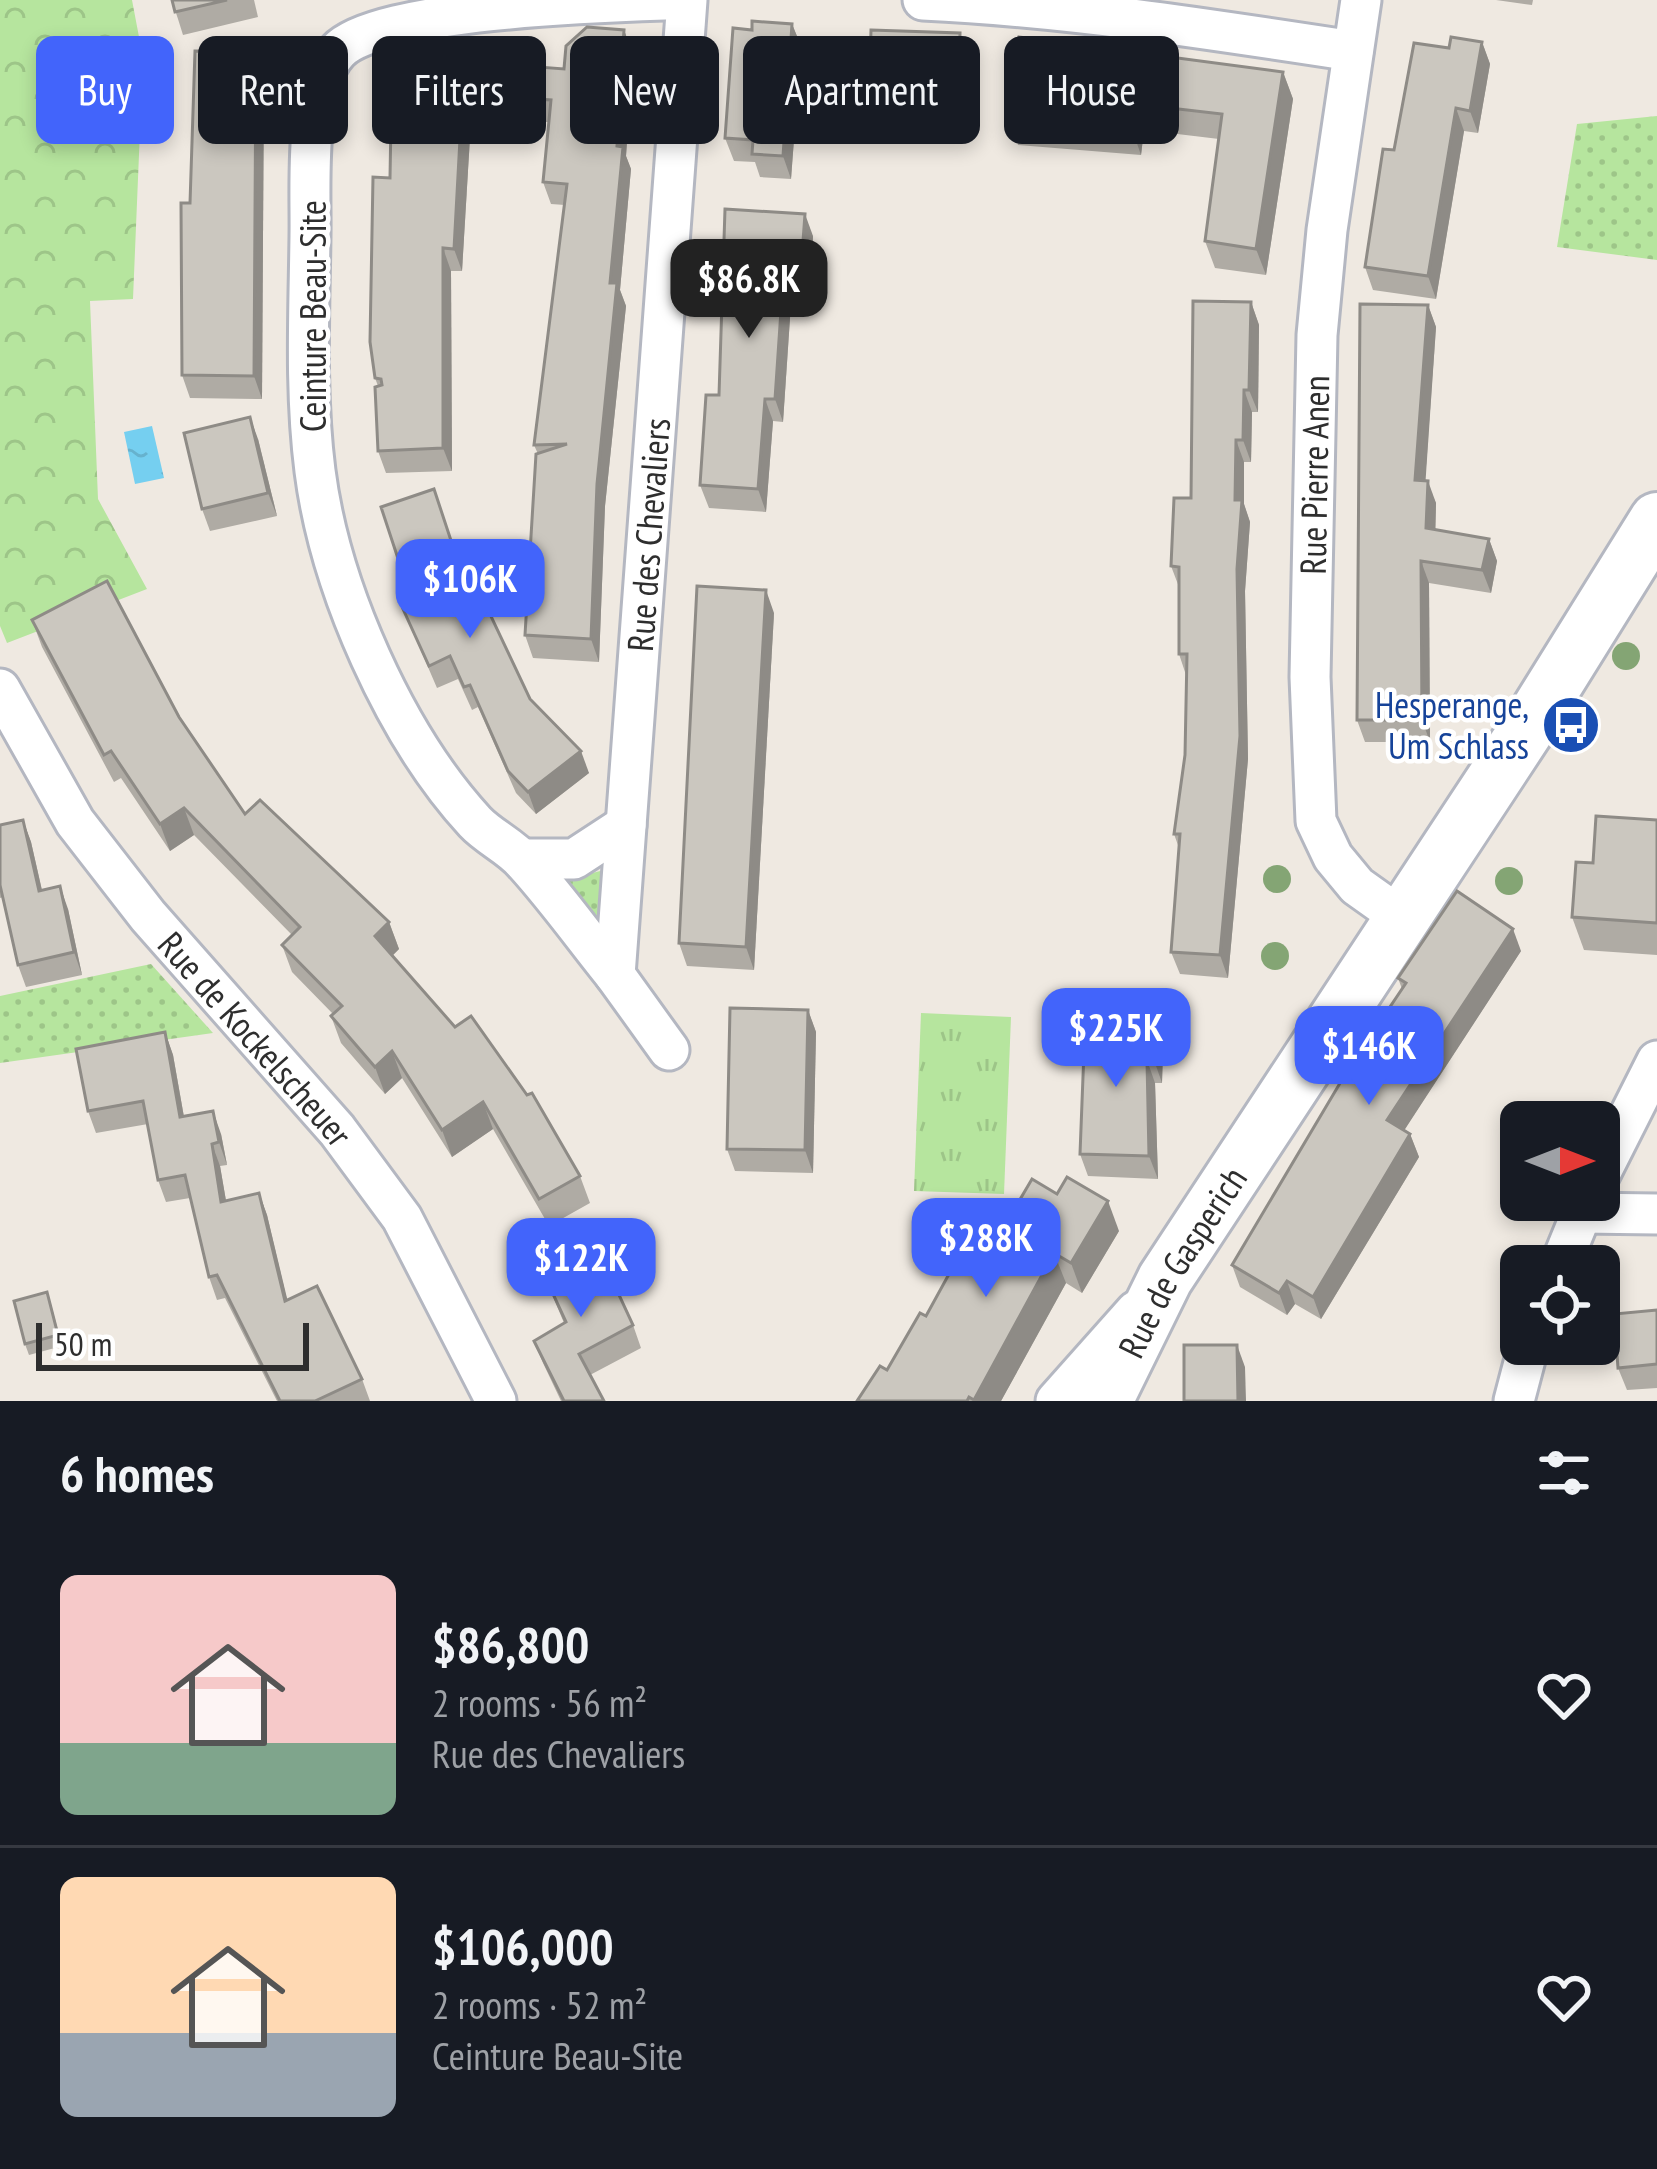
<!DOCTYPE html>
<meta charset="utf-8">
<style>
body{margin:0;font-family:"PT Sans Narrow",sans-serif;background:#242831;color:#f1f3f6;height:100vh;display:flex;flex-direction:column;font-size:45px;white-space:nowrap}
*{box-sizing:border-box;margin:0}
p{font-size:39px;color:#9ea1a6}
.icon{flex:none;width:66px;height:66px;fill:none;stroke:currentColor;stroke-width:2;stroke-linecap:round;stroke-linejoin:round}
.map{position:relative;height:1401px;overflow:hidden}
.drawer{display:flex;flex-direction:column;background:#171b24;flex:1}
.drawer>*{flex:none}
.guide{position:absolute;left:36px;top:36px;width:1587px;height:108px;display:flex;gap:24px}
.needle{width:78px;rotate:90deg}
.fabs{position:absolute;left:1500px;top:1101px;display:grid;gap:24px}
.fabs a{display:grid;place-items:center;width:120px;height:120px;border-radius:18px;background:#171b24;box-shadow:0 6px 18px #0003;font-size:60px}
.scale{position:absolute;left:36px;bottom:30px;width:273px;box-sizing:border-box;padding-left:12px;border:6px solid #2e2e2e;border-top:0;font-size:33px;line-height:42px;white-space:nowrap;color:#2e2e2e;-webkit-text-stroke:9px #fff;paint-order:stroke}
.price{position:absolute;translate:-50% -102px;padding:0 27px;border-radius:24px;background:#4264fb;color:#fff;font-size:39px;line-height:78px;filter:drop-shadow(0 3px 6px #0008)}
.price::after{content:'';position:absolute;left:50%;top:72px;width:36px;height:27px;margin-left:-18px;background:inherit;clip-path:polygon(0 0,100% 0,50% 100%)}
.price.current{background:#222;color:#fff}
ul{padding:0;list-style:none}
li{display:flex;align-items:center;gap:36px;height:300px;padding:0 60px}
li+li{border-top:3px solid #363941}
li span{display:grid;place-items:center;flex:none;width:336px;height:240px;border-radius:18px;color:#555}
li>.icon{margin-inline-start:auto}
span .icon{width:144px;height:144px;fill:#fffc;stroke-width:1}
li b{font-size:51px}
h2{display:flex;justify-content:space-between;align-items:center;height:144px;padding:0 60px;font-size:51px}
.chip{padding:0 42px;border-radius:18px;background:#171b24;box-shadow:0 6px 18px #0003;font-size:42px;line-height:108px}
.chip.current{background:#4264fb;color:#fff}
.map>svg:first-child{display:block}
</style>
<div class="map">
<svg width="1657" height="1401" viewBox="0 0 1657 1401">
<defs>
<pattern id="grass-dots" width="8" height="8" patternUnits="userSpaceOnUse" patternTransform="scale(3)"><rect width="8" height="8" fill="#b6e59e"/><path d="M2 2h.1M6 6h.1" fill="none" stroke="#9dc588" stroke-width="1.8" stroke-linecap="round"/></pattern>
<pattern id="forest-crowns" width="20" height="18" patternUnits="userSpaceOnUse" patternTransform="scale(3)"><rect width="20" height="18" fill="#b6e59e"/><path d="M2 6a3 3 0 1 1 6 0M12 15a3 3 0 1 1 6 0" fill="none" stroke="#9dc588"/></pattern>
<pattern id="park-tufts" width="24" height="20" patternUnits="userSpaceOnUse" patternTransform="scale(3)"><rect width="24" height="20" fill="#b6e59e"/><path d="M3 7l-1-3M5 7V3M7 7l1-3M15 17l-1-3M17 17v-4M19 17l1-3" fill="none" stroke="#9dc588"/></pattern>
<pattern id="water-ripples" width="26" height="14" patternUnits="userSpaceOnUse" patternTransform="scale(3)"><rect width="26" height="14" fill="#75cff0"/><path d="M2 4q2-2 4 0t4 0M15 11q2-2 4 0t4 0" fill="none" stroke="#66b2ce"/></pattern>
</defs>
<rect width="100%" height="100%" fill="#efe9e1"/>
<g fill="url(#grass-dots)">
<polygon points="1657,116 1657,260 1557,247 1577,124"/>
<polygon points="608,869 604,934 557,882"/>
<polygon points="151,964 213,1033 0,1063 0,996"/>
</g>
<polygon fill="url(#forest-crowns)" points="0,0 132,0 143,58 133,299 90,301 98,499 147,589 7,643 0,626"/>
<polygon fill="url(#park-tufts)" points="921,1013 1011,1017 1004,1194 914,1191"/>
<polygon fill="url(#water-ripples)" points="152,426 164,478 135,484 124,432"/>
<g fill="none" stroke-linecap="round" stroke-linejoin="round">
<defs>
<g id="minor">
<path d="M923,0C1068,7 1209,29 1353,51"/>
<polyline points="1361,0 1327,230 1317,335 1310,677 1316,821 1333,857 1357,886 1402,918"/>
<path id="s1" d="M0,689L75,822L148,916L337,1130L402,1218L496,1401"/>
<polyline points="522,859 574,859 626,825"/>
<path d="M615,975C585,938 556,897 524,862C510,846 489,837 475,822C395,735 330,588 315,471C305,393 309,314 310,236C311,187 303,88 338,51C377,9 604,2 666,0"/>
<path id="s2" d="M669,1050L615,975L687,0"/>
<polyline points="1599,1176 1657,1061"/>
<polyline points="1581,1213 1657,1214"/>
<polyline points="1560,1266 1587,1200"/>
<polyline points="1056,1401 1136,1311"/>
<polyline points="1514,1401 1529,1344"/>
</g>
<g id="secondary">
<path id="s3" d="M1105,1401L1165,1279L1527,729L1657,520"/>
</g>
</defs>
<use href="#minor" stroke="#b4b7c1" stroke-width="45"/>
<use href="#secondary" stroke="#b4b7c1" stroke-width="60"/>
<use href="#minor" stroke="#fff" stroke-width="39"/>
<use href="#secondary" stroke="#fff" stroke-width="54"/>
</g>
<g fill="#84a574">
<circle cx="1626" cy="656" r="14"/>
<circle cx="1277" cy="879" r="14"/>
<circle cx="1509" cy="881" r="14"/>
<circle cx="1275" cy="956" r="14"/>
</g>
<g fill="#afaba4">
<polygon points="172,0 254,0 258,17 183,35"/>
<polygon points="1496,0 1533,0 1532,5"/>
<polygon points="792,24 801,46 791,179 760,177 755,162 734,161 725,138 752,30"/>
<polygon points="624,30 638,68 637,98 630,97 626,156 631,169 620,290 626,306 605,506 599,662 533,658 525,635 538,454 534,445 565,205 551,204 543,182 548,122 546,122 537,99 564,69"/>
<polygon points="960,33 968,55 966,130 877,128 869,105"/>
<polygon points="1482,42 1490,64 1478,133 1464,131 1436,299 1373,290 1365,267 1394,150 1449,48"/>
<polygon points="256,52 264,75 262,399 190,398 182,375 190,203"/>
<polygon points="474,70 462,271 451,271 452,471 386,473 378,451 378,386 375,378"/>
<polygon points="1283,72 1293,99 1266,275 1215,268 1205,241 1219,139 1144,130 1141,155 1018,145 1008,118"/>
<polygon points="725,209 813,236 809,304 791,303 783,422 773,421 766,512 709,508 700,485 719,395"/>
<polygon points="1251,302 1259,325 1258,412 1252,412 1251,462 1244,462 1244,504 1250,522 1245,591 1248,759 1228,978 1180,974 1171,952 1179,848 1174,834 1185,755 1186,675 1179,654 1179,587 1171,566"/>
<polygon points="1428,305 1436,327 1425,481 1436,503 1435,530 1489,539 1497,561 1491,593 1429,583 1430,742 1365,742 1357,720"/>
<polygon points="258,439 277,516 210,531 202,509"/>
<polygon points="465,580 530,699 589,773 536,814 516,793 478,707 472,710 458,679 437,688 403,609"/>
<polygon points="774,613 754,970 687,966 679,943"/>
<polygon points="32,620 179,717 245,814 389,922 399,949 392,956 580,1176 590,1203 549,1226 493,1129 452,1157 402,1078 385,1094 341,1043 331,1016 333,1014 292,972 282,945 292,935 194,835 170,851 121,778 114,782 42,647"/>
<polygon points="23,820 31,842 42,890 68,909 82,975 26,987 18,965 3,897 0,898 0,825"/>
<polygon points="1657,820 1657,955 1584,950 1572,917 1593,863"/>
<polygon points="1521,951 1404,1130 1410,1134 1419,1157 1321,1319 1295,1304 1287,1315 1240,1287 1232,1265 1402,989 1398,978"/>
<polygon points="808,1010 816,1032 813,1173 735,1171 727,1149"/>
<polygon points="1085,1025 1163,1050 1162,1083 1155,1083 1158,1179 1088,1176 1080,1154"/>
<polygon points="165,1032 173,1055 184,1117 221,1134 227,1165 220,1166 226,1201 259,1193 267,1215 287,1300 362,1379 370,1401 277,1401 225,1298 217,1300 209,1277 190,1198 166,1202 158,1180 148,1124 96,1133 88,1111"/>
<polygon points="1119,1231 1082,1293 1066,1283 1001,1401 857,1401 887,1370 981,1266"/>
<polygon points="542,1270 633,1325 641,1348 590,1375 604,1401 561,1401 543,1363 534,1341 564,1323"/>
<polygon points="51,1304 62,1346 29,1355 25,1344"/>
<polygon points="1657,1310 1657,1388 1627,1390 1618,1368"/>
</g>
<g fill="#8e8b86">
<polygon points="792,24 801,46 791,179 783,156"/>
<polygon points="624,30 638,68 637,98 628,75 623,45"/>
<polygon points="960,33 968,55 966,130 958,108"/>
<polygon points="1482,42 1490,64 1478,133 1470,111"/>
<polygon points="465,47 474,70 462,271 454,249"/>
<polygon points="256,52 264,75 262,399 254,376"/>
<polygon points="1283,72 1293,99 1266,275 1256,249"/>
<polygon points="622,75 630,97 626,156 631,169 620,290 626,306 605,506 599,662 591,639 597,484"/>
<polygon points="1135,104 1144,130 1141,155 1132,129"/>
<polygon points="1456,108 1464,131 1436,299 1428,276"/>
<polygon points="805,214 813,236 809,304 800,282"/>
<polygon points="443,248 451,271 452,471 443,448"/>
<polygon points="783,281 791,303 783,422 775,399"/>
<polygon points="1251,302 1259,325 1258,412 1249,390"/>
<polygon points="1428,305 1436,327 1424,503 1415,480"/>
<polygon points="1244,390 1252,412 1251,462 1243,440"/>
<polygon points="765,399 773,421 766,512 758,489"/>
<polygon points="250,417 258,439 277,516 268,493"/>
<polygon points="1236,440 1244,462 1244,504 1250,522 1245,591 1248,759 1228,978 1220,955"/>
<polygon points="1428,481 1436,503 1435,551 1426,528"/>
<polygon points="1489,539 1497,561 1491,593 1482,570"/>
<polygon points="1421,561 1429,583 1430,742 1422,720"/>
<polygon points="766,590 774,613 754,970 746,947"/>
<polygon points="581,751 589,773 536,814 528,792"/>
<polygon points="184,808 194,835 170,851 160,824"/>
<polygon points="23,820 31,842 47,913 39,891"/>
<polygon points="60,886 68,909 82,975 74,952"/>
<polygon points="389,922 399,949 385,963 375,936"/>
<polygon points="1513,929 1521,951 1396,1143 1387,1120"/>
<polygon points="808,1010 816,1032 813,1173 805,1150"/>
<polygon points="1155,1028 1163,1050 1162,1083 1154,1060"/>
<polygon points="165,1032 173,1055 188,1140 180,1117"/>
<polygon points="392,1051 402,1078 385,1094 375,1067"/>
<polygon points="1147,1060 1155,1083 1158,1179 1149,1156"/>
<polygon points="483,1102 493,1129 452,1157 442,1130"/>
<polygon points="213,1111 221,1134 227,1165 219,1142"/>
<polygon points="1410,1134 1419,1157 1321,1319 1313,1297"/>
<polygon points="212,1144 220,1166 230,1224 221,1202"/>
<polygon points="259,1193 267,1215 293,1323 285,1301"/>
<polygon points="1108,1201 1119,1231 1082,1293 1071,1263"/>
<polygon points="1054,1253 1066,1283 1001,1401 974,1401"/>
<polygon points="1287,1281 1295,1304 1287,1315 1279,1293"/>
<polygon points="1237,1345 1245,1367 1246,1401 1238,1401"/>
</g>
<g fill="#cbc7bf" stroke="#8e8b86" stroke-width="3">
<polygon points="172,0 227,0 175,12"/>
<polygon points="752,21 792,24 783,156 752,154 753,140 725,138 733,28 752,30"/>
<polygon points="587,27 624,30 623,45 630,46 628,75 622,75 617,146 623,147 610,283 617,283 597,484 591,639 525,635 536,454 567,444 534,445 567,184 543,182 551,100 537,99 539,67 564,69 566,46"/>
<polygon points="871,30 960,33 958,108 869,105"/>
<polygon points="1019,37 1283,72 1256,249 1205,241 1222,114 1135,104 1132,129 1008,118"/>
<polygon points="1451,37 1482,42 1470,111 1456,108 1428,276 1365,267 1383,149 1394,150 1414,43 1449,48"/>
<polygon points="424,46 465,47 454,249 443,248 443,448 378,451 375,387 382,385 381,379 375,378 370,342 373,177 390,178 392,63 423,64"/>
<polygon points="195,51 256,52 254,376 182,375 181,203 190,203"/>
<polygon points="725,209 805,214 800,282 783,281 775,399 765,399 758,489 700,485 706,395 719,395"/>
<polygon points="1193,301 1251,302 1249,390 1244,390 1243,440 1236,440 1235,500 1242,500 1237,569 1240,736 1220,955 1171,952 1180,834 1174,834 1185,755 1187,654 1179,654 1179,567 1171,566 1174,498 1191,498"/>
<polygon points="1360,304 1428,305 1415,480 1428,481 1426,528 1489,539 1482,570 1421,561 1422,720 1357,720"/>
<polygon points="250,417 268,493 202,509 184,433"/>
<polygon points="434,489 464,580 472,576 530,699 581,751 528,792 508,771 470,685 464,687 450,656 429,666 403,609 413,604 381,507"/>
<polygon points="107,581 179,717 245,814 260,800 389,922 375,936 455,1027 471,1016 527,1095 532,1093 580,1176 539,1199 483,1102 442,1130 392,1051 375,1067 331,1016 342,1006 282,945 300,927 184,808 160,824 111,751 104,755 32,620"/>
<polygon points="697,586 766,590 746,947 679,943"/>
<polygon points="1596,816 1657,820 1657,923 1572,917 1576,862 1593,863"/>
<polygon points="23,820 39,891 60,886 74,952 18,965 0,885 0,825"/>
<polygon points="1457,891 1513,929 1387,1120 1410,1134 1313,1297 1287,1281 1279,1293 1232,1265 1349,1068 1406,983 1398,978"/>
<polygon points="730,1008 808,1010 805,1150 727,1149"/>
<polygon points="1085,1025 1155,1028 1154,1060 1147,1060 1149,1156 1080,1154"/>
<polygon points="165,1032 180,1117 213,1111 219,1142 212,1144 221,1202 259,1193 285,1301 317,1286 362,1379 315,1401 280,1401 217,1275 209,1277 185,1175 158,1180 143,1101 88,1111 76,1049"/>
<polygon points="1067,1177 1108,1201 1071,1263 1054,1253 974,1400 969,1397 967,1401 857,1401 880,1366 887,1370 920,1313 926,1316 960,1254 981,1266 1032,1179 1057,1194"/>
<polygon points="594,1241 633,1325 579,1354 604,1401 564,1401 534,1341 566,1322 542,1270"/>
<polygon points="47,1292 58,1335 25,1344 14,1301"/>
<polygon points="1657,1310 1657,1364 1618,1368 1614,1314"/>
<polygon points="1184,1345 1237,1345 1238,1401 1184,1401"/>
</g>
<defs>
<symbol id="bus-disc" viewBox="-11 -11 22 22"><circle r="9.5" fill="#1a4fb4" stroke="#fff"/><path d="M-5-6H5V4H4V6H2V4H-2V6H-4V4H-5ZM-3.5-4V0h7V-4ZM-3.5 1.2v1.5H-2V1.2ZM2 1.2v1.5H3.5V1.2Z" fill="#fff"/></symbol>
</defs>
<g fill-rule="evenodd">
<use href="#bus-disc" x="1538" y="692" width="66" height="66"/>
</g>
<g text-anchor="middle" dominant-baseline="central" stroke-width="9" stroke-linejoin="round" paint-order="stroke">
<g font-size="36" fill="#2e2e2e" stroke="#fff">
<text transform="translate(312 316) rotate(-90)">Ceinture Beau-Site</text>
<text transform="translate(1314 475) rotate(-89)">Rue Pierre Anen</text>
<text stroke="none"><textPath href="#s2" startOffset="534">Rue des Chevaliers</textPath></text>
<text stroke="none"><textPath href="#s1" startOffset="435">Rue de Kockelscheuer</textPath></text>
<text stroke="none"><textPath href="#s3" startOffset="159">Rue de Gasperich</textPath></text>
</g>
<g font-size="36" fill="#164399" stroke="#fff" text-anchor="end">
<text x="1529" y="704">Hesperange,<tspan x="1529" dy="41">Um Schlass</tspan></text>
</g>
</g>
</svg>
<div class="fabs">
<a><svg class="needle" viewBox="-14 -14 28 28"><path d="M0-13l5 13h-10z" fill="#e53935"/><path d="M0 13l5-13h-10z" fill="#9ea1a6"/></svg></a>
<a><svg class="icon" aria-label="locate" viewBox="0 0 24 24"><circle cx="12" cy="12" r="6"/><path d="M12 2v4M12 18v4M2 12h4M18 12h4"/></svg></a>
</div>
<div class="scale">50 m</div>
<b class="price current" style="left:749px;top:341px">$86.8K</b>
<b class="price" style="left:470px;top:641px">$106K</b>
<b class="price" style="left:1116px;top:1090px">$225K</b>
<b class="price" style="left:1369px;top:1108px">$146K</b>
<b class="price" style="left:986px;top:1300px">$288K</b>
<b class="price" style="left:581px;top:1320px">$122K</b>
<div class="guide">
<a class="chip current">Buy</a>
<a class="chip">Rent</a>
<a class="chip">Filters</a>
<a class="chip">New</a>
<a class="chip">Apartment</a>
<a class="chip">House</a>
</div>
</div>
<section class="drawer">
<h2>6 homes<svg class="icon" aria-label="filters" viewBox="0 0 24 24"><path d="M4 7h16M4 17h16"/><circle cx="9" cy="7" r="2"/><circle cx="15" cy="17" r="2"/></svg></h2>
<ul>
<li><span style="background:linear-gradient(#f6c9c9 70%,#7fa58c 0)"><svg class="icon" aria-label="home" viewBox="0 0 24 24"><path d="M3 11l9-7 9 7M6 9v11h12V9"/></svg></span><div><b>$86,800</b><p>2 rooms · 56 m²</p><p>Rue des Chevaliers</p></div><svg class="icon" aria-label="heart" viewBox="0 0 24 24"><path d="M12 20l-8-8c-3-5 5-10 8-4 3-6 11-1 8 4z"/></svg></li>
<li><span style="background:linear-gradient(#ffd9b3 65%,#9aa5b1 0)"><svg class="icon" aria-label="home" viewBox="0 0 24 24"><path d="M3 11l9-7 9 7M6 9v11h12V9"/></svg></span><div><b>$106,000</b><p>2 rooms · 52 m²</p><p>Ceinture Beau-Site</p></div><svg class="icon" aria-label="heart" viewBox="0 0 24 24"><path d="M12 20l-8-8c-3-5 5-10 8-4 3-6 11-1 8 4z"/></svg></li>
</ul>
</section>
